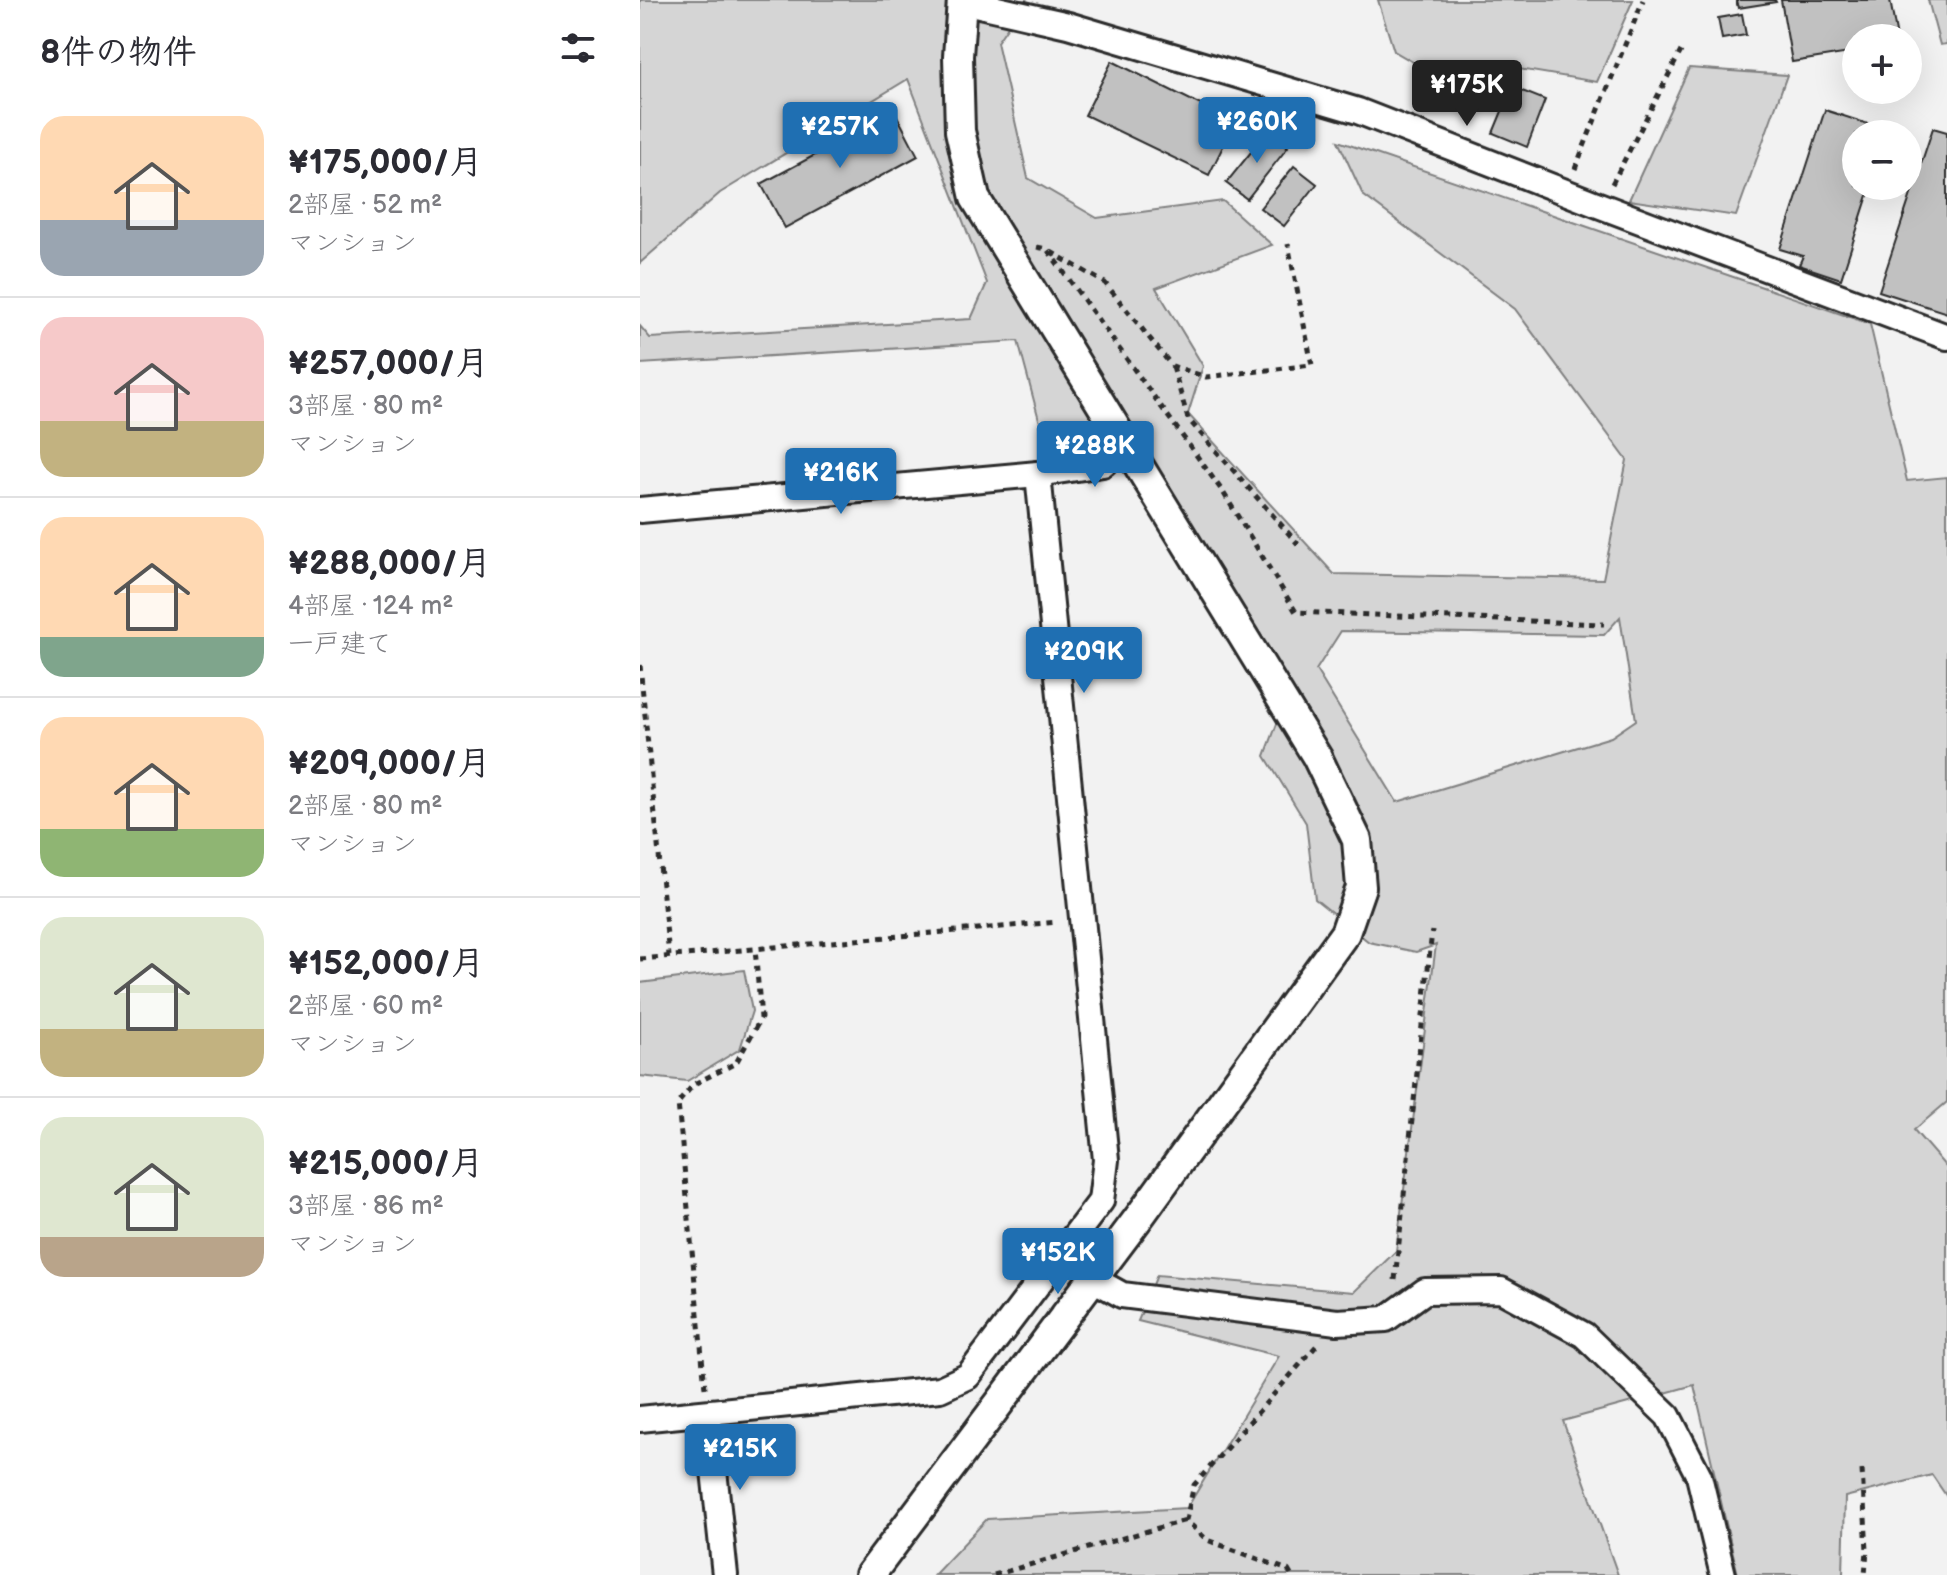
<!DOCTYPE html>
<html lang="ja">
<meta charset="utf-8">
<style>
body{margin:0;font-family:"Balsamiq Sans","Klee One",sans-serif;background:#f2f2f3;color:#2b2b33;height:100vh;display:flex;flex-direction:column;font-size:30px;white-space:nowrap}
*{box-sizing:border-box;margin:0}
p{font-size:26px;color:#7c7c81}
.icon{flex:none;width:44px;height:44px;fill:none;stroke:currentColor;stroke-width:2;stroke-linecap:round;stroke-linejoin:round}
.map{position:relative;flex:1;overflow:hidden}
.details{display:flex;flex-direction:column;background:#fff;width:640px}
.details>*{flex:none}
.tools{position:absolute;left:1202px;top:24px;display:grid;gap:16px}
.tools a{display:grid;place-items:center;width:80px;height:80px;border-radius:50%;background:#fff;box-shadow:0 8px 32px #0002;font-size:40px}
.price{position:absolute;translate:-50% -68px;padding:0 18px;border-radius:8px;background:#1f6fb2;color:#fff;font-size:26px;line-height:52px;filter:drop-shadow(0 2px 4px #0008)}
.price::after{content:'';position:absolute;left:50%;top:48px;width:24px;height:18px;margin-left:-12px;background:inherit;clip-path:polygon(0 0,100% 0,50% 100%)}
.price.current{background:#222;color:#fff}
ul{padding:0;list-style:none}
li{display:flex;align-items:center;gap:24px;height:200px;padding:0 40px}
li+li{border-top:2px solid #e1e1e2}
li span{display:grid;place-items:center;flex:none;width:224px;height:160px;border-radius:24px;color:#555}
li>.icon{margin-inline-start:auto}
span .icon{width:96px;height:96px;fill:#fffc;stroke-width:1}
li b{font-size:34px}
h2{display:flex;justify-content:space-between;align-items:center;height:96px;padding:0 40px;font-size:34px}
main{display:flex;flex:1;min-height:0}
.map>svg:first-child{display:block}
</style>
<main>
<section class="details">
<h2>8件の物件<svg class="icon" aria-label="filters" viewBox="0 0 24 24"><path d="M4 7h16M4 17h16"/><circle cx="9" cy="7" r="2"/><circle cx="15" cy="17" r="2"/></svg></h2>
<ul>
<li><span style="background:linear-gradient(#ffd9b3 65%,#9aa5b1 0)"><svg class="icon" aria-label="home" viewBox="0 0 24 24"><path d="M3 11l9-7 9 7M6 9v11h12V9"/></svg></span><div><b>¥175,000/月</b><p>2部屋 · 52 m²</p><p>マンション</p></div></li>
<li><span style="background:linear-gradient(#f6c9c9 65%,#c2b280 0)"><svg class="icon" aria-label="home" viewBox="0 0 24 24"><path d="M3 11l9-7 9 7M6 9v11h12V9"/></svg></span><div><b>¥257,000/月</b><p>3部屋 · 80 m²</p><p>マンション</p></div></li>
<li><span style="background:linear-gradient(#ffd9b3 75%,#7fa58c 0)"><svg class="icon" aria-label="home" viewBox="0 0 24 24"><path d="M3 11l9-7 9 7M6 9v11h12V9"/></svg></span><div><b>¥288,000/月</b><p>4部屋 · 124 m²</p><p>一戸建て</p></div></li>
<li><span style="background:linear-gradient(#ffd9b3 70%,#8fb573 0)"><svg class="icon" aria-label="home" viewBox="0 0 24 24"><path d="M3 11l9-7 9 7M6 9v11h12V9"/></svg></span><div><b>¥209,000/月</b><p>2部屋 · 80 m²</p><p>マンション</p></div></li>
<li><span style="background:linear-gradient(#dfe7d0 70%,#c2b280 0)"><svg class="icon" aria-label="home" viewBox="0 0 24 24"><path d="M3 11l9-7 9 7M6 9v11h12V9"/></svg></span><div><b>¥152,000/月</b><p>2部屋 · 60 m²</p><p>マンション</p></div></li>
<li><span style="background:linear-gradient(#dfe7d0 75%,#b9a48a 0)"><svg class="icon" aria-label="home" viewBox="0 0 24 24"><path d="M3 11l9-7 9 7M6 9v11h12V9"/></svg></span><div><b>¥215,000/月</b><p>3部屋 · 86 m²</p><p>マンション</p></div></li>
</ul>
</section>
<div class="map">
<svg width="1307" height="1575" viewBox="0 0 1307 1575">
<rect width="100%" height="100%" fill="#f2f2f2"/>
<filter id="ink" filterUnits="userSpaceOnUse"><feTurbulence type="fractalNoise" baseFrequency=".0125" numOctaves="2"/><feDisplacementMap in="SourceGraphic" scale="16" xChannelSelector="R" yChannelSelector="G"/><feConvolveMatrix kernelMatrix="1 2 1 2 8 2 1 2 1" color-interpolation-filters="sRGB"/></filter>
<g filter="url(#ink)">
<g fill="#d5d5d5" stroke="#808080" stroke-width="2" fill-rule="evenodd">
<path d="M0,0H386L357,42L388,178L457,218L583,201L632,245L516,288L563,366L548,414L694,574L963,579L987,460L875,309L723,195L698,141L1230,324L1267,481L1307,477V1102L1274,1130L1307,1168V1497L1292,1475L1205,1497L1203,1575H1098L1054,1385L923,1421L978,1575H294L347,1519L547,1508L639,1356L498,1321L517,1275L714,1292L756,1251L796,945L776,952L729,942L675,899L666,823L625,756L648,694L491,429L409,457L378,341L0,364V326L10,338L331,319L347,283L268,79L80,193L0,263ZM980,617L996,720L971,737L757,802L676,670L701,631L964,635Z"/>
<polygon points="738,0 993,0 957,82 873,68 840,101 754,51"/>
<polygon points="1288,0 1307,0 1307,44 1300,45"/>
<polygon points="1049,68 1147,75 1096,216 989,200"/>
<polygon points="104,970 112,1011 100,1049 47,1081 0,1076 0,983"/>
</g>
<g fill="#c1c1c1" stroke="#2b2b2b" stroke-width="2">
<polygon points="1096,0 1135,0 1136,2 1098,8"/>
<polygon points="1141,0 1250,0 1257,38 1216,38 1216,52 1152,62"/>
<polygon points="1102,14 1106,35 1082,39 1078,18"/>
<polygon points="472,61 595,122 569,175 445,115"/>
<polygon points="872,87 905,100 887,147 853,133"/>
<polygon points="1185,110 1250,131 1248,134 1216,134 1216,186 1231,186 1201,279 1159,265 1163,256 1140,249"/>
<polygon points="255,112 278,156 145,228 121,184"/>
<polygon points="1293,128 1307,132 1307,313 1239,291"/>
<polygon points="628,131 648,147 607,199 586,183"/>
<polygon points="654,166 677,184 644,226 620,208"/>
</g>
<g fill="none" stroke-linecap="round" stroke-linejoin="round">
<defs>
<g id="minor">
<polyline points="322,1 428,25 718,111 961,206 1307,337"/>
<polyline points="0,510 398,474 463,464 484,444"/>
<polyline points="453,1279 482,1295 697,1322 746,1319 785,1291 861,1290 944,1335 1028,1416 1059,1476 1083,1575"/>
<polyline points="68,1413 85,1575"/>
<polyline points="0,1419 300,1389 328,1376 461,1201 466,1160 398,474"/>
</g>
<polyline id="tertiary" points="230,1575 497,1220 705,933 721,887 717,840 677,757 335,198 320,131 318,56 322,0"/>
</defs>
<use href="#minor" stroke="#2b2b2b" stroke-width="30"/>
<use href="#tertiary" stroke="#2b2b2b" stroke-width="34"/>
<g stroke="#2b2b2b" stroke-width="5" stroke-dasharray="6 6" stroke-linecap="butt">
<polyline points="935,169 1003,0"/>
<polyline points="972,184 1041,51"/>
<polyline points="397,247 407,249 583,492 656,612 964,624"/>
<polyline points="411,252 465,283 532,366 566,377 672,365 648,244"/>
<polyline points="533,367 548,419 658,544"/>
<polyline points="0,665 29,956"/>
<polyline points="0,959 417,922"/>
<polyline points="755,1280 792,931"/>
<polyline points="65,1388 38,1103 54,1084 96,1063 121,1018 115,948"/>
<polyline points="1222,1470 1227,1550 1225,1575"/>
<polyline points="354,1575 546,1520"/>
<polyline points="651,1575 648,1570 567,1540 546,1520 554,1485 678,1344"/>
</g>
<use href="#minor" stroke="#fff" stroke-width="24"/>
<use href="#tertiary" stroke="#fff" stroke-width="28"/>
</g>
</g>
</svg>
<div class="tools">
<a>+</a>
<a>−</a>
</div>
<b class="price current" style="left:827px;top:128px">¥175K</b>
<b class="price" style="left:617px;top:165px">¥260K</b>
<b class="price" style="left:200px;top:170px">¥257K</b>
<b class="price" style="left:455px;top:489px">¥288K</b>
<b class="price" style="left:201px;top:516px">¥216K</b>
<b class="price" style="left:444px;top:695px">¥209K</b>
<b class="price" style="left:418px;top:1296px">¥152K</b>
<b class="price" style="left:100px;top:1492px">¥215K</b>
</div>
</main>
